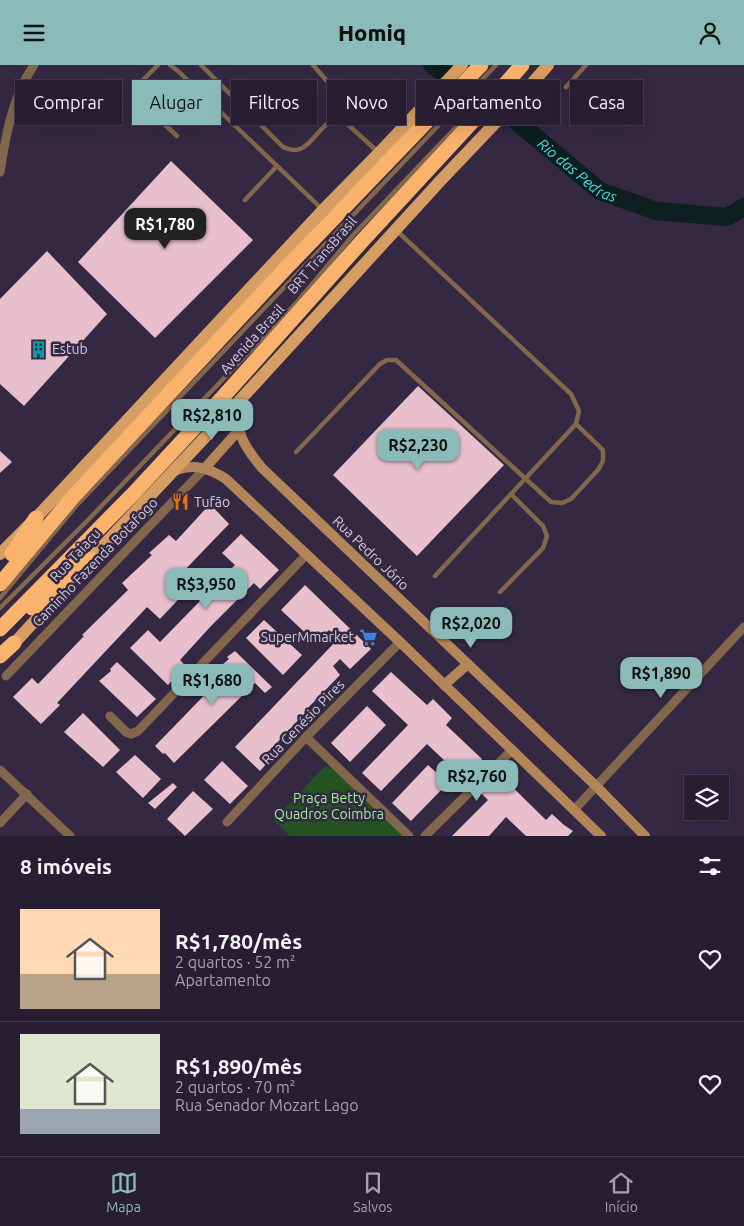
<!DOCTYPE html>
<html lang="pt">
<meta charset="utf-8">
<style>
body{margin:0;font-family:Ubuntu,sans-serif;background:#332b3e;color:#f1f3f6;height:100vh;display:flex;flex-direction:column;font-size:19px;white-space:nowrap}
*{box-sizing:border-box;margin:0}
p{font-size:16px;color:#a4a2ac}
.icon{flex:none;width:28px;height:28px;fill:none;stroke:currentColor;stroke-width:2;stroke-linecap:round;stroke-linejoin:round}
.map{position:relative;height:771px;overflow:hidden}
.drawer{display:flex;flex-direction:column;background:#271e32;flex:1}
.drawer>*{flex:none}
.banner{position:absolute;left:15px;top:15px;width:715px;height:45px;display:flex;gap:10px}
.tools{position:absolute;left:684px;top:710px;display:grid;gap:10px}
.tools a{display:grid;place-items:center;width:45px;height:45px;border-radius:0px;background:#271e32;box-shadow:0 5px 20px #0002,0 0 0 1px #433c4d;font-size:25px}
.price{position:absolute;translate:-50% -42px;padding:0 11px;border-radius:10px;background:#8bbbb9;color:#111;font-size:16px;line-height:32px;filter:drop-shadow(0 1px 2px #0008)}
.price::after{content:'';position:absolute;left:50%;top:30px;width:15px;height:11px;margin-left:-8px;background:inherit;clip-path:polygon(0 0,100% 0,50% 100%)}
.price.on{background:#222;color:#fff}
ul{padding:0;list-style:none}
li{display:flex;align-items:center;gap:15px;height:125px;padding:0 20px}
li+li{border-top:1px solid #433c4d}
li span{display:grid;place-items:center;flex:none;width:140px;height:100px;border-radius:0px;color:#555}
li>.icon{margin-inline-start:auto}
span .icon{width:60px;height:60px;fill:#fffc;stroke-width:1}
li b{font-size:21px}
h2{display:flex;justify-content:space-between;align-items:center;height:60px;padding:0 20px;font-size:21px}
.tag{padding:0 18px;border-radius:0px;background:#271e32;box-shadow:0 5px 20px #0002,0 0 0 1px #433c4d;font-size:18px;line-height:45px}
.tag.on{background:#8bbbb9;color:#111}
header{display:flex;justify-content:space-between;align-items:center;height:65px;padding:0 20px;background:#8bbbb9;color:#111;font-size:22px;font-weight:800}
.tabs{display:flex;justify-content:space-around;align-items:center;height:70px;border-top:1px solid #433c4d;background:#271e32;font-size:14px;color:#a4a2ac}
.tabs a{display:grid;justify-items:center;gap:2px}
.tabs .on{color:#8bbbb9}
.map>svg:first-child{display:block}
</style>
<header><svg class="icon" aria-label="menu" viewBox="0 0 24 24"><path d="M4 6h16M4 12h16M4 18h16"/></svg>Homiq<svg class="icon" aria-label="person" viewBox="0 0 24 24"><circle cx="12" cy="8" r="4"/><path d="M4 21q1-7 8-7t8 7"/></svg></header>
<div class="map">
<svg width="744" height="771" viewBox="0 0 744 771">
<rect width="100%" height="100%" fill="#342843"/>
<polygon fill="#245221" points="324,702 333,703 405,771 290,771 274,755"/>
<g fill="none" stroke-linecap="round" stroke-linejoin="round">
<path stroke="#0c1e1e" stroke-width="18" id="s1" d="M432,0L509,50L600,126L656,146L727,152L744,142"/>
</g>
<g fill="#e8bfcc">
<polygon points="171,96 253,175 155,273 78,197"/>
<polygon points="47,186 107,249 24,341 0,319 0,234"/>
<polygon points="418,321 504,400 417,491 333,410"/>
<polygon points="0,386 12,397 0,408"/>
<polygon points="210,439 229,459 178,512 189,523 160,554 147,542 57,638 60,640 41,659 13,632 32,613 38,619 84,571 82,570 128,525 122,518 152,490 149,488 169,470 176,476"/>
<polygon points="241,469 279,505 260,524 254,518 211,561 180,595 186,601 168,620 130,583 148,565 160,577 200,536 199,535 235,500 222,488"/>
<polygon points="305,520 371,584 350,604 340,594 333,601 340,610 304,647 305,648 273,682 277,687 260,706 235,682 338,574 329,565 316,578 281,545"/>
<polygon points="264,555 302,590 283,610 246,573"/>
<polygon points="235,586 272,622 265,628 255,618 174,698 165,688 163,689 155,681 222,612 216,605 229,594 227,592"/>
<polygon points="117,597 156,634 137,652 99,616 111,606 110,604"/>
<polygon points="391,607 427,640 433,634 452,653 446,660 482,694 463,713 427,679 381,726 362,708 408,660 372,626"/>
<polygon points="367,641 386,660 350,697 331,678"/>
<polygon points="83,648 120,685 103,702 64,667"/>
<polygon points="135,690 161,714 143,733 116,707"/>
<polygon points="222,696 248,721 230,739 204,715"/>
<polygon points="428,700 448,718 411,756 392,738"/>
<polygon points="500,710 546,755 552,749 564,760 573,766 568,771 526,771 506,752 489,771 452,771 488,735 481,728"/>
<polygon points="173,718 177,722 155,744 148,738"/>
<polygon points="193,726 213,744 185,771 167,754"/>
</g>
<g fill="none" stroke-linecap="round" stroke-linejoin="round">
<g stroke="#83674c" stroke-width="4.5">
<polyline points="158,0 139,19 136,27 140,36 177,71"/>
<polyline points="170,0 178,6 322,144"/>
<path d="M201,0L283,82C311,96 315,56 340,54L344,56L378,87"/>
<polyline points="313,0 333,23 340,54"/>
<polyline points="566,22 586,0"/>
<polyline points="245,135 277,101"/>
<polyline points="397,166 571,329 579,346 576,359 435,511"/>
<polyline points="296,387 380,299 387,295 396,295 551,437 562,438 571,434 598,405 603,396 603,385 576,359"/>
<polyline points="500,527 543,483 547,471 543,461 511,429"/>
<polyline points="0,533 76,441 496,0"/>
<polyline points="0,543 89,454 298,236 354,169 479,38"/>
</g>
<g stroke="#83674c" stroke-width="9">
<path d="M0,107C6,70 12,32 34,0"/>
<polyline points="6,611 205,403"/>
<polyline points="110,651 126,667 131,669 138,666 307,489"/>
<polyline points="306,672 409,771"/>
<polyline points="0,705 70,771"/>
<polyline points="574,745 744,562"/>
<polyline points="227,757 306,672 400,577"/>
<polyline points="0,758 27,729"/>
<polyline points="425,771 512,685"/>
</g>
<g stroke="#b3865a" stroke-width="10">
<path d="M241,334C233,365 243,380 262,403L596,721L645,771"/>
<polyline points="205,403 238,366"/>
<path d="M174,406C194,398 209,403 226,414L400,577L601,771"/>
<polyline points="444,620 468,599"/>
</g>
<g stroke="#d79e64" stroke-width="12">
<polyline points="0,489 36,453 323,145 379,88 462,0"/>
<polyline points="84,501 241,334 442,114 521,31 548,0"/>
<polyline points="8,585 66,522"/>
</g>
<g stroke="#f9b36d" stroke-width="15">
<polyline points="12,489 36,453"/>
<polyline points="0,519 72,433 286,203 481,0"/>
<polyline points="32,543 91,494"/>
<polyline points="0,564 134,428 222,333 363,175 473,56 522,0"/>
<polyline points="0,591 14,578"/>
</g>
</g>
<defs>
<symbol id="building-bare" viewBox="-9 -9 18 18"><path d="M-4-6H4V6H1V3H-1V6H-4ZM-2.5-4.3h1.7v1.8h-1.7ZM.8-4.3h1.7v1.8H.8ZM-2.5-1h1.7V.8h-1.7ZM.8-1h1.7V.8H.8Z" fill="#0f9aa8" stroke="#342843" stroke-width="2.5" paint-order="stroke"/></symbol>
<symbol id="restaurant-bare" viewBox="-9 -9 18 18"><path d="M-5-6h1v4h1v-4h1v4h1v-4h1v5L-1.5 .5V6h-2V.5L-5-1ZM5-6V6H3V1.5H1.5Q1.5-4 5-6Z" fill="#e8710a" stroke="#342843" stroke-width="2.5" paint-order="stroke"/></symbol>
<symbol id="supermarket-bare" viewBox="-9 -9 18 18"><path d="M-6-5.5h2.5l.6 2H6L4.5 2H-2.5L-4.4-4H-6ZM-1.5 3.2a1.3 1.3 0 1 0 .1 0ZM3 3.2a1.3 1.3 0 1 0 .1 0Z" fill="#3f7fe0" stroke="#342843" stroke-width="2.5" paint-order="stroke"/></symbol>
</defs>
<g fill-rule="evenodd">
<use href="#building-bare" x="26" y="272" width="25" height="25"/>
<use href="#restaurant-bare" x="168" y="424" width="25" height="25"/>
<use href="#supermarket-bare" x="356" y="560" width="25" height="25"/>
</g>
<g text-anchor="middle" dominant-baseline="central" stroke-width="5" stroke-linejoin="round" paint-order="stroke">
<g font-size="14" fill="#d4cddf" stroke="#342843">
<text transform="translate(322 190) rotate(-49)">BRT TransBrasil</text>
<text transform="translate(252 274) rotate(-48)">Avenida Brasil</text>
<text transform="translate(371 488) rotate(44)">Rua Pedro Jório</text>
<text transform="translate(75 490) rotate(-47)">Rua Taiaçu</text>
<text transform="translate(95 497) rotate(-46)">Caminho Fazenda Botafogo</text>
<text transform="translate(303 657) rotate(-46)">Rua Genésio Pires</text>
</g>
<g font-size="14" fill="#d4cddf" stroke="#342843" text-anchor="start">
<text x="52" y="284">Estub</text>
<text x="194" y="437">Tufão</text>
<text x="354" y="572" text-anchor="end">SuperMmarket</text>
</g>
<g font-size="14" fill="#9ef397" stroke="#342843">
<text x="329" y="733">Praça Betty<tspan x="329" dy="16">Quadros Coimbra</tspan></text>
</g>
<g font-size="15" font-style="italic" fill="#4edcde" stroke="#342843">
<text stroke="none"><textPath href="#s1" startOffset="180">Rio das Pedras</textPath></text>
</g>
</g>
</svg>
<div class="tools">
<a><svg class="icon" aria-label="layers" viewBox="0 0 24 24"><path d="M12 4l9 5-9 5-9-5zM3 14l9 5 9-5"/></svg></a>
</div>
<b class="price on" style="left:165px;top:185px">R$1,780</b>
<b class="price" style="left:212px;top:376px">R$2,810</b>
<b class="price" style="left:418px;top:406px">R$2,230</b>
<b class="price" style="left:206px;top:545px">R$3,950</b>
<b class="price" style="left:471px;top:584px">R$2,020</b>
<b class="price" style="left:661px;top:634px">R$1,890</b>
<b class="price" style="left:212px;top:641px">R$1,680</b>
<b class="price" style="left:477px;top:737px">R$2,760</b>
<div class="banner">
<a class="tag">Comprar</a>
<a class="tag on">Alugar</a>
<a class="tag">Filtros</a>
<a class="tag">Novo</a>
<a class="tag">Apartamento</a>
<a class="tag">Casa</a>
</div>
</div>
<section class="drawer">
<h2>8 imóveis<svg class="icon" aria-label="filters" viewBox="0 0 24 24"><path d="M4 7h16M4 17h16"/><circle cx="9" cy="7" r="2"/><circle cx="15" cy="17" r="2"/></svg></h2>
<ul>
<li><span style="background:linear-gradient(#ffd9b3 65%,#b9a48a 0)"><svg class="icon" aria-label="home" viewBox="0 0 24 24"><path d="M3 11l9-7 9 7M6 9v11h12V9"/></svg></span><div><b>R$1,780/mês</b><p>2 quartos · 52 m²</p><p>Apartamento</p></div><svg class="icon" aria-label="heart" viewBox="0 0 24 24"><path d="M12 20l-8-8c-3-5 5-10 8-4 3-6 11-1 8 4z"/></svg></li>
<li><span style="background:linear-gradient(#dfe7d0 75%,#9aa5b1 0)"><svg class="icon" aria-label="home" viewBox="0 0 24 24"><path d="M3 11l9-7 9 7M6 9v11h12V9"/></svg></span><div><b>R$1,890/mês</b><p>2 quartos · 70 m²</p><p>Rua Senador Mozart Lago</p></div><svg class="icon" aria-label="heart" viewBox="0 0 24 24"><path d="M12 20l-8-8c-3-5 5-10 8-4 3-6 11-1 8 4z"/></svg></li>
</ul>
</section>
<nav class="tabs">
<a class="on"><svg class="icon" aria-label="map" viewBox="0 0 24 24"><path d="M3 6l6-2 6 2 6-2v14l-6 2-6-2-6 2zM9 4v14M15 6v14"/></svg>Mapa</a>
<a><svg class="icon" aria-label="saved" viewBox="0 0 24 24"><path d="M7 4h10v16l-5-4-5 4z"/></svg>Salvos</a>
<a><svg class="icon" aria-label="home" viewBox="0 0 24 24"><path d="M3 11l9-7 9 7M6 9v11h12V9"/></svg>Início</a>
</nav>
